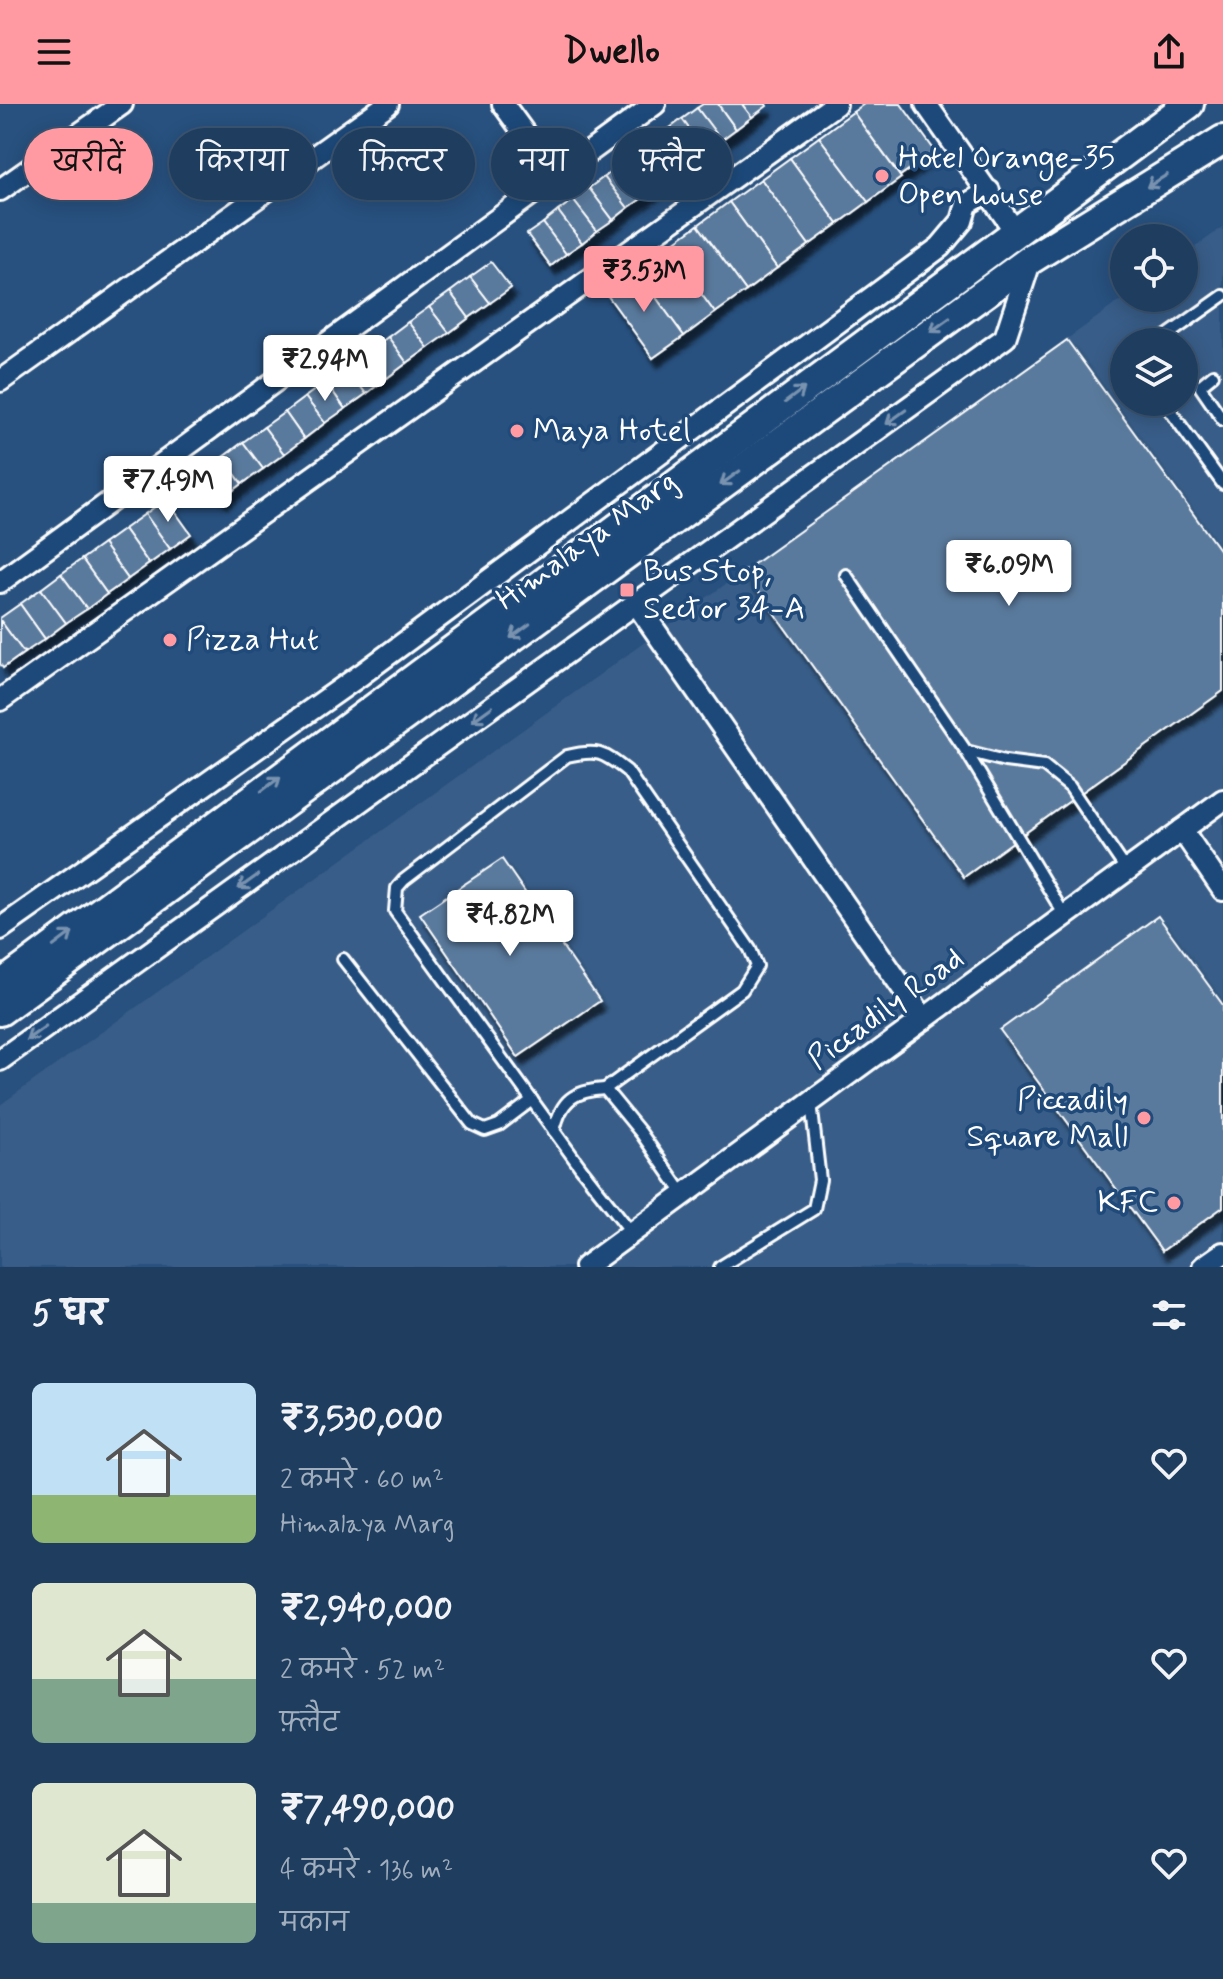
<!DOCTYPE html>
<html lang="hi">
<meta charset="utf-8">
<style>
body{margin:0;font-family:Mynerve,"Playpen Sans Deva",sans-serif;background:#2b4868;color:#f1f3f6;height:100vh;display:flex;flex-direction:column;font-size:30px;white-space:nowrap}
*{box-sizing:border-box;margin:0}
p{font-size:26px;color:#a1aebd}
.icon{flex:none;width:44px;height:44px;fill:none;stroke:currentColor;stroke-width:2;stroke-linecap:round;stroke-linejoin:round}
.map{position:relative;height:1163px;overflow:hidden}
.details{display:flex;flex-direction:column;background:#1e3d5f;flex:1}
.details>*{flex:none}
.hud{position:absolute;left:24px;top:24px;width:800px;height:72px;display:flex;gap:16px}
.buttons{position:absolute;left:1110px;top:120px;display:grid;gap:16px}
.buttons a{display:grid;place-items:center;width:88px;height:88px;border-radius:50%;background:#1e3d5f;box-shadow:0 4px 20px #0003,0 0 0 2px #3c5674;font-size:40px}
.price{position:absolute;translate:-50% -68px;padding:0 18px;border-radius:8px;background:#fff;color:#222;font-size:26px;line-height:52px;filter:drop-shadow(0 2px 4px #0008)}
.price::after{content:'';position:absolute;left:50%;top:48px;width:24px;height:18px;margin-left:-12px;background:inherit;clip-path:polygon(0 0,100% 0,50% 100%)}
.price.on{background:#ff9aa2;color:#111}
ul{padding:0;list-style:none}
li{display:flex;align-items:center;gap:24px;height:200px;padding:0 32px}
li span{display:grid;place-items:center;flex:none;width:224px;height:160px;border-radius:12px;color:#555}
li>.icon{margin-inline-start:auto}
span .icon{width:96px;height:96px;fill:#fffc;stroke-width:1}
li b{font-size:34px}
h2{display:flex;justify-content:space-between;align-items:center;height:96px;padding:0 32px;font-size:34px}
.tag{padding:0 28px;border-radius:36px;background:#1e3d5f;box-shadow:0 4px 20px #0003,0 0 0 2px #3c5674;font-size:28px;line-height:72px}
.tag.on{background:#ff9aa2;color:#111}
header{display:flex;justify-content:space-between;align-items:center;height:104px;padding:0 32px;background:#ff9aa2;color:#111;font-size:36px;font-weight:800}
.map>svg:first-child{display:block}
</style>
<header><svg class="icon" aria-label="menu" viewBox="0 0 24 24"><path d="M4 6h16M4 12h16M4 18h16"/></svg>Dwello<svg class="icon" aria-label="share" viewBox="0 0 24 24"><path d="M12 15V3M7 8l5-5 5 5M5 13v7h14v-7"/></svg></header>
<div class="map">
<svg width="1223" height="1163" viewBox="0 0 1223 1163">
<defs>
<filter id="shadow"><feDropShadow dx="5" dy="9" stdDeviation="2" flood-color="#0009"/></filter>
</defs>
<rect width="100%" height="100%" fill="#28517f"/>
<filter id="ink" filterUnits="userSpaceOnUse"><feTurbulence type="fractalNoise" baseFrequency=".0125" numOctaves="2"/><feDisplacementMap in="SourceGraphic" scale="16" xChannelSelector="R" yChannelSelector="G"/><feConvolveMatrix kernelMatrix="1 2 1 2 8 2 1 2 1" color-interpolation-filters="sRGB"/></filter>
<g filter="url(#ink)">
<path fill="#375d88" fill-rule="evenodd" d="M1223,123V1163H0V1001L1124,194H1184V151ZM1124,238H1184V298H1124Z"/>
<g fill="#5a7a9d" stroke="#fff" stroke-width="2" filter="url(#shadow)">
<polygon points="703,0 718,0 736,25 721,36 697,4"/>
<polygon points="718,0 742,0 752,13 736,25"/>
<polygon points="742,0 766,0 767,2 752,13"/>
<polygon points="864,0 901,0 935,47 900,72 853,8"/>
<polygon points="697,4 721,36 706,48 682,15"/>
<polygon points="853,8 901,74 868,98 819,33"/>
<polygon points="682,15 706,48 690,59 666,27"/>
<polygon points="666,27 690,59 675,70 651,38"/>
<polygon points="819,33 868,98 838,120 790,54"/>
<polygon points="651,38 675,70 659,82 635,50"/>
<polygon points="635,50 659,82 644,93 620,61"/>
<polygon points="790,54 838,120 809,141 761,75"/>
<polygon points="620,61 644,93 628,104 604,73"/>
<polygon points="604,73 628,104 613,116 589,84"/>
<polygon points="761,75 809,141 777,164 729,98"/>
<polygon points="589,84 613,116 597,127 573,96"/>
<polygon points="573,96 597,127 582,139 558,107"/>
<polygon points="729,98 777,164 746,187 698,121"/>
<polygon points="558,107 582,139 566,150 543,119"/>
<polygon points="543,119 566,150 551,162 527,130"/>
<polygon points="698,121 746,187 715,209 667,143"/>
<polygon points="667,143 715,209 684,232 636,166"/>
<polygon points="491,158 511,184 490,199 470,173"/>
<polygon points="636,166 684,232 653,254 605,188"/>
<polygon points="470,173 490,199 469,214 450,188"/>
<polygon points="450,188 469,214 449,229 429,203"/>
<polygon points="429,203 449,229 428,244 408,218"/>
<polygon points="408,218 428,244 407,259 388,233"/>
<polygon points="388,233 407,259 387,274 367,248"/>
<polygon points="1067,236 1223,451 1223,587 964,773 744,467"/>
<polygon points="367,248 387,274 366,290 346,263"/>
<polygon points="346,263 366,290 345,305 326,278"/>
<polygon points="326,278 345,305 325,319 305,293"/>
<polygon points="305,293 325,319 304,335 285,308"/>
<polygon points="285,308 304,335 284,350 264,323"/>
<polygon points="264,323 284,350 263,365 243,338"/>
<polygon points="243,338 263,365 242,380 223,353"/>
<polygon points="223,353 242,380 222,395 202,368"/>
<polygon points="166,395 191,430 170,445 145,410"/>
<polygon points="145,410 170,445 149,460 124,425"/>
<polygon points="124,425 149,460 128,475 103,440"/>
<polygon points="103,440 128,475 107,490 82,455"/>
<polygon points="82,455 107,490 87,505 61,470"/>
<polygon points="61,470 87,505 66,519 41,485"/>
<polygon points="41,485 66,519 45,535 20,500"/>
<polygon points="20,500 45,535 24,549 0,516 0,514"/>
<polygon points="0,516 24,549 3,564 0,560"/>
<polygon points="502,755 600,897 518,953 420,810"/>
<polygon points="1158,812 1223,901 1223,1103 1162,1147 1000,926"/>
</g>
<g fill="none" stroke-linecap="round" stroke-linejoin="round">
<defs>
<g id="lane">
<polyline points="1158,238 1223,192"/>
<polyline points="1213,271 1202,280 1201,284 1223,316"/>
<polyline points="1164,298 1223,380"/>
<polyline points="846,471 966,647 1005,657 1044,662 1070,683 1127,767"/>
<polyline points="966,647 1065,812"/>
<polyline points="343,855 472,1020 485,1026 499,1021 532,996"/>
<path d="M605,985L742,886L757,862L750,845L627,667C603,648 597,645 567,652L404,776L397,784L395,807L581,1064L632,1129"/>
<path d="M554,1027C561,996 573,987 605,985L641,1029L684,1091"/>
<polyline points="720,1163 814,1105 820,1076 811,998"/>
</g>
<g id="street">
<polyline points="503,0 556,73"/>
<polyline points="926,0 1015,127"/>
<polyline points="0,86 122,0"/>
<polyline points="0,277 388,0"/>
<polyline points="0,478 655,0"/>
<polyline points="636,499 924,915"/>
<polyline points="0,596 836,0"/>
<polyline points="1182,726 1223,786"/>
<polyline points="0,825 362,570 940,143 962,117 967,100 989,87"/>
<polyline points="0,956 1005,234 1031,155"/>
<polyline points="585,1163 1223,696"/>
<polyline points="1203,1163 1223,1149"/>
</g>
<g id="secondary">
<polyline points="0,882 1189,0"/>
<polyline points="0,907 1031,155 1223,36"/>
</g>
</defs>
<use href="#lane" stroke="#fff" stroke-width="16"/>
<use href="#street" stroke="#fff" stroke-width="26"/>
<use href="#secondary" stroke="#fff" stroke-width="34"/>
<use href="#lane" stroke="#1f4a7a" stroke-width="10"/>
<use href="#street" stroke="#1f4a7a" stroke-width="20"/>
<use href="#secondary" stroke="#1f4a7a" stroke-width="28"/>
</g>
<defs><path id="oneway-shaft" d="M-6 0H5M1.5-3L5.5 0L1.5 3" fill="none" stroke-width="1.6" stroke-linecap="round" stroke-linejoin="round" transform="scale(2)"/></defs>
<g stroke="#7992af">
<use href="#oneway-shaft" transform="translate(1157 77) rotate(148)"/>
<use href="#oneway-shaft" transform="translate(940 221) rotate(144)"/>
<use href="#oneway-shaft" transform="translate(795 291) rotate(-37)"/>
<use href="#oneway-shaft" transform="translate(896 313) rotate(144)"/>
<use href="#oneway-shaft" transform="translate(730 374) rotate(144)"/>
<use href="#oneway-shaft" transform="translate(520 527) rotate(144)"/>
<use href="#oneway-shaft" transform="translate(482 610) rotate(144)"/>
<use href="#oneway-shaft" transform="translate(271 680) rotate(-37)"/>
<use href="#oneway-shaft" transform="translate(248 778) rotate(144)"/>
<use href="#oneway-shaft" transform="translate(63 835) rotate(-37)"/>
<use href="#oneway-shaft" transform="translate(36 929) rotate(144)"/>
</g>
</g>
<g fill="#ff9aa2" stroke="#1f4a7a" stroke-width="3">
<circle cx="882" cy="72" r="8"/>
<circle cx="517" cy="327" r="8"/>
<rect x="619" y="478" width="16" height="16" rx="4"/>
<circle cx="170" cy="536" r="8"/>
<circle cx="1144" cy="1014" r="8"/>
<circle cx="1174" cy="1099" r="8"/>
</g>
<g text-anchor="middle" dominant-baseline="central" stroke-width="7" stroke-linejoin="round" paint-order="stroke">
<g font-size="32" fill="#fff" stroke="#1f4a7a" text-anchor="start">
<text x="898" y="54">Hotel Orange-35<tspan x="898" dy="37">Open house</tspan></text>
<text x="533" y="327">Maya Hotel</text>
<text x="643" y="468">Bus Stop,<tspan x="643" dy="37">Sector 34-A</tspan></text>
<text x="186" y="536">Pizza Hut</text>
<text x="1128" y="996" text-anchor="end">Piccadily<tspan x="1128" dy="37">Square Mall</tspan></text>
<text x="1158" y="1099" text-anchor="end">KFC</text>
</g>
<g font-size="32" fill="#fff" stroke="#1f4a7a">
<text transform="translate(587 437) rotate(-36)">Himalaya Marg</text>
<text transform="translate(886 905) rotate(-36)">Piccadily Road</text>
</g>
</g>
</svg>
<div class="buttons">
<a><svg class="icon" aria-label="locate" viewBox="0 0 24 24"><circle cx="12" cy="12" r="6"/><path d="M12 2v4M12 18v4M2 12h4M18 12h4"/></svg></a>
<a><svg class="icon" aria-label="layers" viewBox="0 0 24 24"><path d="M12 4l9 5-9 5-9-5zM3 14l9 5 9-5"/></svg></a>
</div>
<b class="price on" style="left:644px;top:210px">₹3.53M</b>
<b class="price" style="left:325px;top:299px">₹2.94M</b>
<b class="price" style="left:168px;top:420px">₹7.49M</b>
<b class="price" style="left:1009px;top:504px">₹6.09M</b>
<b class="price" style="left:510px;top:854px">₹4.82M</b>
<div class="hud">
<a class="tag on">खरीदें</a>
<a class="tag">किराया</a>
<a class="tag">फ़िल्टर</a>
<a class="tag">नया</a>
<a class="tag">फ़्लैट</a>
</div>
</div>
<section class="details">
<h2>5 घर<svg class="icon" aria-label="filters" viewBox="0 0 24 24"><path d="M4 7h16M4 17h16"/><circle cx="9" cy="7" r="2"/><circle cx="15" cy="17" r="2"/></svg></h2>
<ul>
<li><span style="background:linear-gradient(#bfe0f5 70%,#8fb573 0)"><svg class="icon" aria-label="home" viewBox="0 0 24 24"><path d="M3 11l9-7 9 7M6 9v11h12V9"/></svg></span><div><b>₹3,530,000</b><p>2 कमरे · 60 m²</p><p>Himalaya Marg</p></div><svg class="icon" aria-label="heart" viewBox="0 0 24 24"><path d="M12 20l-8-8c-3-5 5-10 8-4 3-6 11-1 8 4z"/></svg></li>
<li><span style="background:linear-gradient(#dfe7d0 60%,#7fa58c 0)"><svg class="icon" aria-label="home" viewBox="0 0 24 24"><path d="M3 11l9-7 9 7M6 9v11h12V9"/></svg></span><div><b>₹2,940,000</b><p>2 कमरे · 52 m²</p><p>फ़्लैट</p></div><svg class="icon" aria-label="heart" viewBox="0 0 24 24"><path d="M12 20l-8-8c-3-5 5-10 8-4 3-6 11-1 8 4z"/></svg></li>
<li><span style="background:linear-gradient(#dfe7d0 75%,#7fa58c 0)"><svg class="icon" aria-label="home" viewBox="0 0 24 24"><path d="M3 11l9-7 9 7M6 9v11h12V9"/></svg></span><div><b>₹7,490,000</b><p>4 कमरे · 136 m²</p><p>मकान</p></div><svg class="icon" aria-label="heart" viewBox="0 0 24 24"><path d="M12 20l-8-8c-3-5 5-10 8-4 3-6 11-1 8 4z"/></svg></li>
</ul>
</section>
